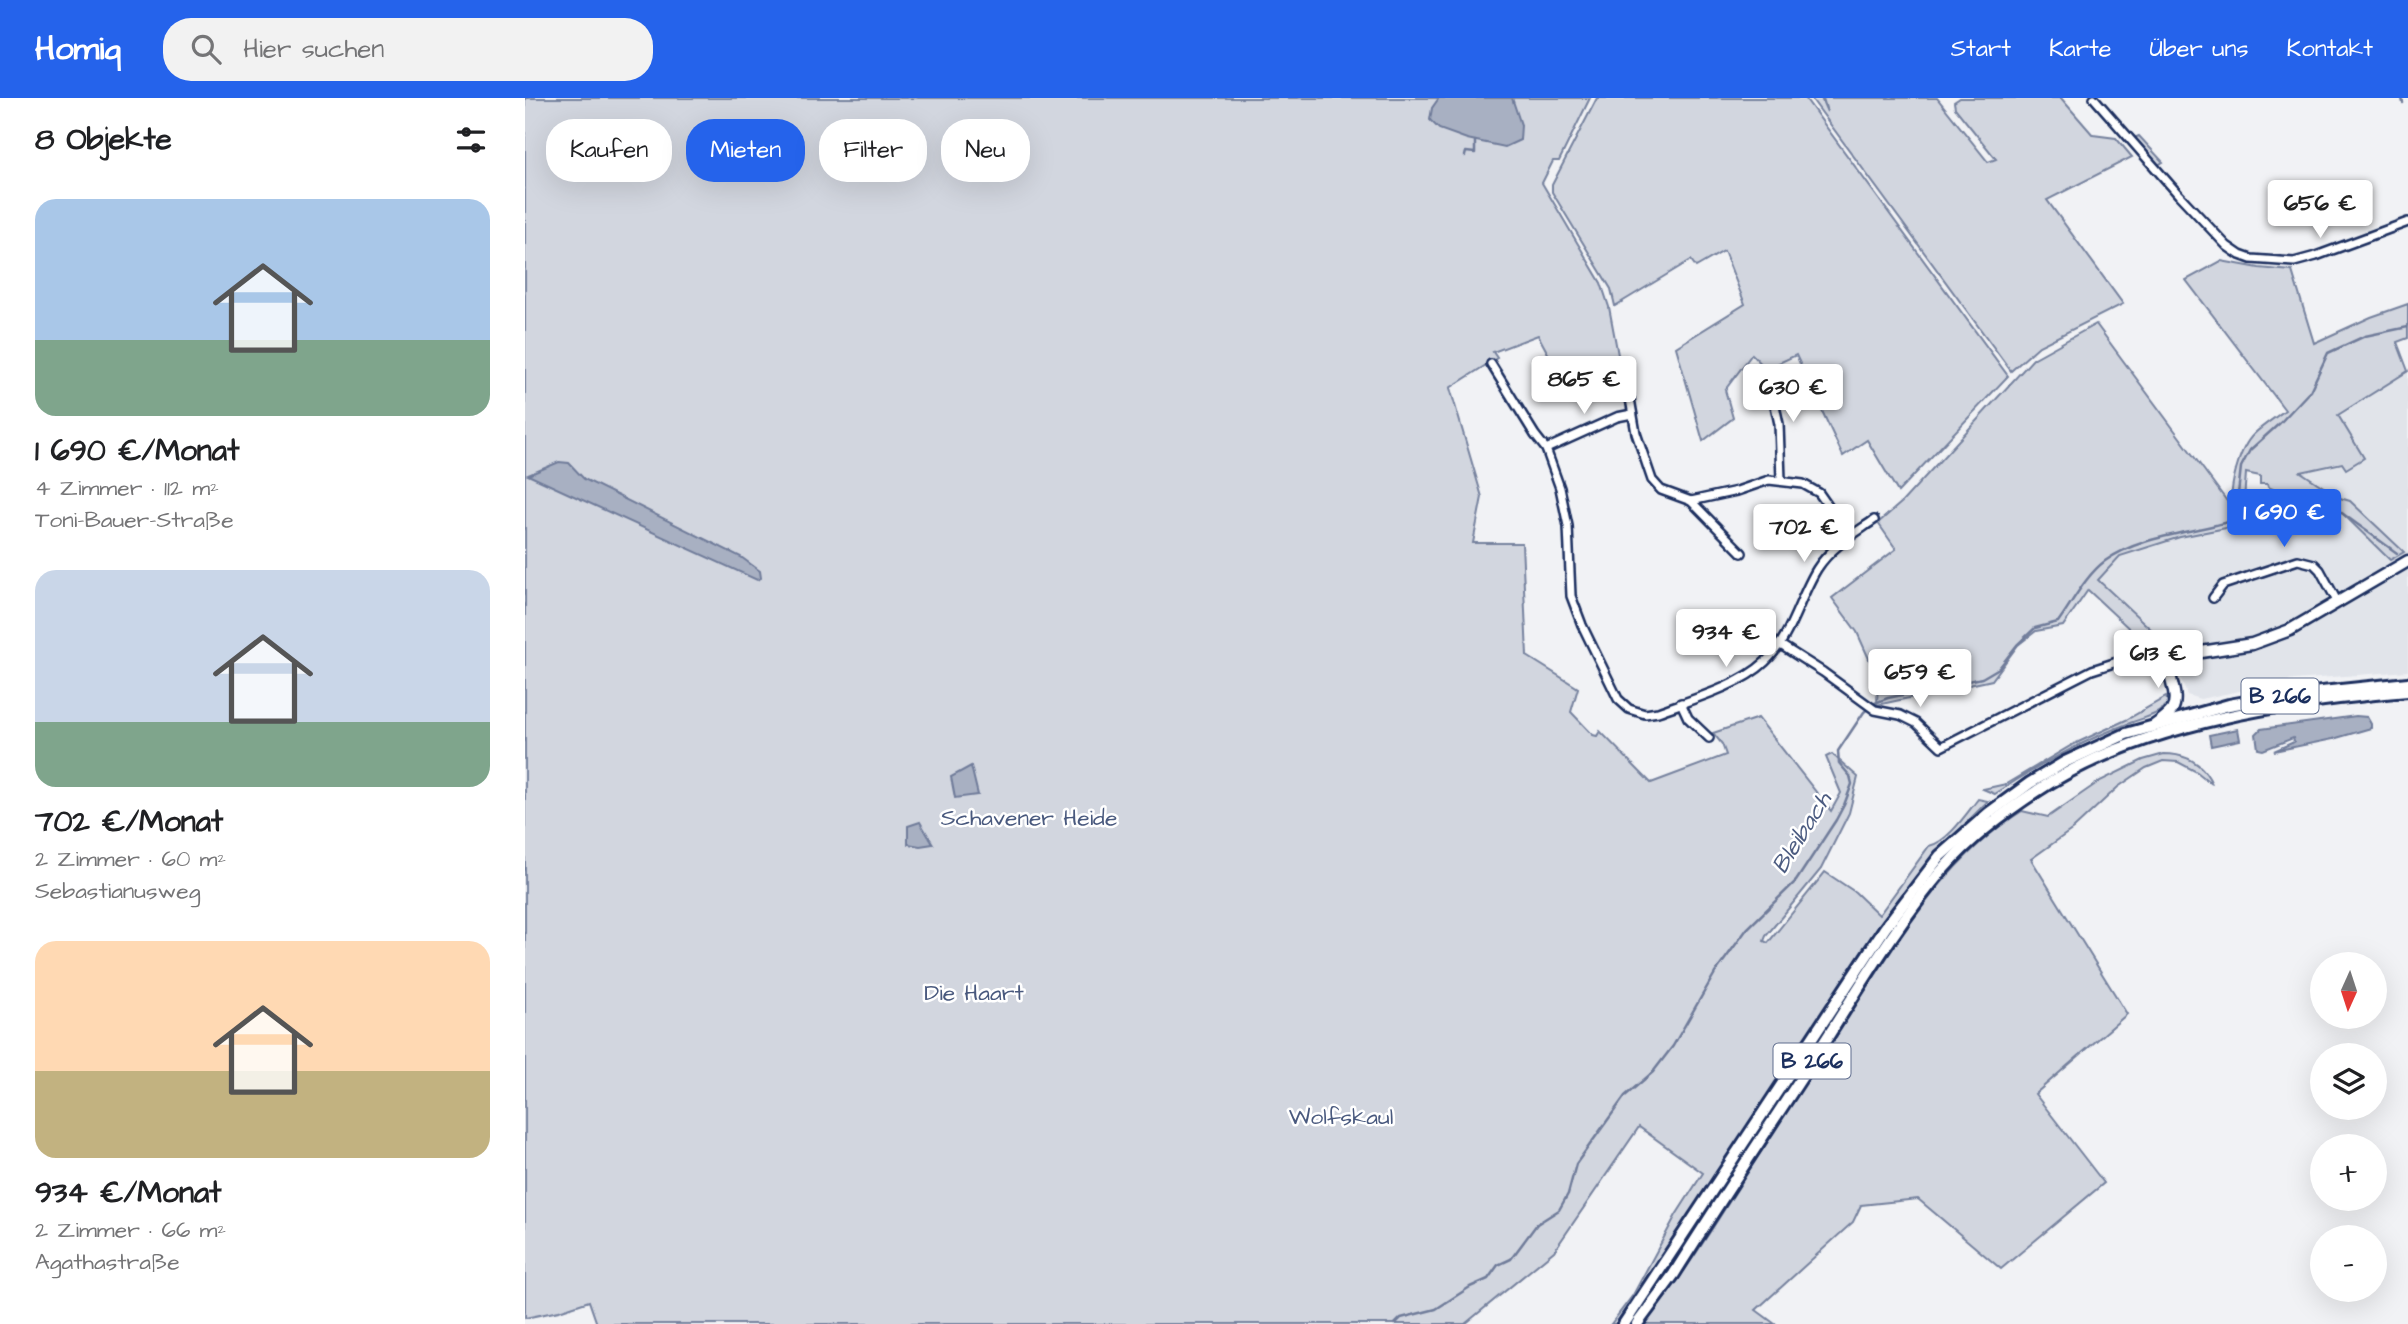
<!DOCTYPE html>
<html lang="de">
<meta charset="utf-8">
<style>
body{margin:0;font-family:"Architects Daughter",sans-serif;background:#f2f2f2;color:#202124;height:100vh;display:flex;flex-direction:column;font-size:26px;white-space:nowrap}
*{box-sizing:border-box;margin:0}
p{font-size:23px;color:#757577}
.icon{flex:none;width:38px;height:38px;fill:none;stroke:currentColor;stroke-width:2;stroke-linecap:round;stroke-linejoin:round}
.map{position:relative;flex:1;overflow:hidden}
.details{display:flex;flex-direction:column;background:#fff;width:525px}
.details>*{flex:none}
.top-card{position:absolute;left:21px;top:21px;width:665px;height:63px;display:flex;gap:14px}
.needle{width:46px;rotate:183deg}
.controls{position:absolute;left:1785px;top:854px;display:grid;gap:14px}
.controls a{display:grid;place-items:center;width:77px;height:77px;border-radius:50%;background:#fff;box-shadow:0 7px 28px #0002;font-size:35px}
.price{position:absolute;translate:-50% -60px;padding:0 16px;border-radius:7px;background:#fff;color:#222;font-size:23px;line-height:46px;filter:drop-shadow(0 2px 4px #0008)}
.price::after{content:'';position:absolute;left:50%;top:42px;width:21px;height:16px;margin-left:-10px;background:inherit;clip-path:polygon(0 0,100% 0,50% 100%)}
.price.on{background:#2563eb;color:#fff}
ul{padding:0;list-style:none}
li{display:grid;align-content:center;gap:14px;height:371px;padding:0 35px}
li span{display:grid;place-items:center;height:217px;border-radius:21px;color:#555}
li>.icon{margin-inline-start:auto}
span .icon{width:126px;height:126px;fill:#fffc;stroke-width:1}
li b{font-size:30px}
h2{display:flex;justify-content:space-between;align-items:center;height:84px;padding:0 35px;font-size:30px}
.pill{padding:0 24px;border-radius:28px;background:#fff;box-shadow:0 7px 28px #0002;font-size:24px;line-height:63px}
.pill.on{background:#2563eb;color:#fff}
header{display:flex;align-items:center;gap:42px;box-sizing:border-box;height:98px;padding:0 35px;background:#2563eb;color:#fff}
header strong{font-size:33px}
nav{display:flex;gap:38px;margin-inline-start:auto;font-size:24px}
.search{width:490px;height:63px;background:#f2f2f2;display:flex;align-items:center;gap:18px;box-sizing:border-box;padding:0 24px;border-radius:28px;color:#757577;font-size:26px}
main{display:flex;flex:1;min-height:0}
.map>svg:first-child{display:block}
</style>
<header>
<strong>Homiq</strong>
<div class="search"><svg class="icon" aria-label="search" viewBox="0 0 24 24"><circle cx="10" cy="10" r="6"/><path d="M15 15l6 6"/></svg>Hier suchen</div>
<nav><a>Start</a><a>Karte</a><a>Über uns</a><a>Kontakt</a></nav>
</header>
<main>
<section class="details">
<h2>8 Objekte<svg class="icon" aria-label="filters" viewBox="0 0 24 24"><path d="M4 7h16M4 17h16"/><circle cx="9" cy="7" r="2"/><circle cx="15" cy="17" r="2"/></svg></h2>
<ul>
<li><span style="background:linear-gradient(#a9c7e8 65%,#7fa58c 0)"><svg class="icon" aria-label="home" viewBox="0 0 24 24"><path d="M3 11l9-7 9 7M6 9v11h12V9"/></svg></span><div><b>1 690 €/Monat</b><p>4 Zimmer · 112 m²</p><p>Toni-Bauer-Straße</p></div></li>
<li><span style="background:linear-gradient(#c9d6e8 70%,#7fa58c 0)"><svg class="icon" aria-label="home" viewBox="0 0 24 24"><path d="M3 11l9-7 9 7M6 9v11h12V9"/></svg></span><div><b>702 €/Monat</b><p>2 Zimmer · 60 m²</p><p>Sebastianusweg</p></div></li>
<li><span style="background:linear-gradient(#ffd9b3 60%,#c2b280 0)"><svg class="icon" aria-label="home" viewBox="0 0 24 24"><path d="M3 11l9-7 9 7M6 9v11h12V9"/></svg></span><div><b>934 €/Monat</b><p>2 Zimmer · 66 m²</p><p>Agathastraße</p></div></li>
</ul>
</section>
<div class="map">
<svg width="1883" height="1226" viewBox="0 0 1883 1226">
<rect width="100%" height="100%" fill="#f1f2f5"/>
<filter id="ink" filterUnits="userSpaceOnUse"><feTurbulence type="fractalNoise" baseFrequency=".0143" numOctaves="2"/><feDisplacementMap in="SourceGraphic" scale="14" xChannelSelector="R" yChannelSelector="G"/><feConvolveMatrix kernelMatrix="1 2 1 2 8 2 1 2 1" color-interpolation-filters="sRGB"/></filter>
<g filter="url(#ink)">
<polygon fill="#e1e4ea" points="1883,273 1883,573 1769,582 1675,601 1662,597 1644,548 1572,483 1595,458 1655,439 1706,429 1718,417 1814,412 1865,462 1878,454 1826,403 1815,400 1776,373 1817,365 1821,371 1839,360 1813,317"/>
<g fill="#d2d6df" stroke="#76829e" stroke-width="2">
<path d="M0,0H1065L1034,63H1028L1017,85L1076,185L1084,209L1097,278L1048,302L1013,237L968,254L972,260L925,290L957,399L948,445H997L1002,558L1053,590L1046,614L1068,637L1072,638L1075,633L1126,685L1201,657L1197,646L1188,635L1233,620L1306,713L1316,695L1301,659L1307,656L1333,679L1324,715L1296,771L1241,838L1239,843L1243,845L1300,774L1330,794L1354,817L1404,748C1422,745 1442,715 1453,701L1463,703L1404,762L1358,821L1109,1204L1092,1226H1086L1108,1197L1151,1117L1178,1075L1114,1029L1029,1153L940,1226H72L64,1203L34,1213L0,1220Z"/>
<polygon points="1072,0 1280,0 1483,278 1373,394 1342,342 1318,358 1271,257 1241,271 1227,256 1200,292 1208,320 1178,343 1151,249 1220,206 1199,153 1171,169 1166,162 1090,208 1086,191 1027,94 1027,87"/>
<polygon points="1286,0 1296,0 1302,14 1298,0 1412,0 1463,64 1471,61 1430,10 1429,4 1435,0 1536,0 1568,37 1591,40 1607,59 1522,102 1598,206 1514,248 1486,273"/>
<polygon points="1614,38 1638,64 1633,67 1609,40"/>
<path d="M1696,163L1734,170L1767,173L1789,245L1846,219L1883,206V240L1872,244L1883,273L1813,317L1839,360L1821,371L1817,365L1776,374L1815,400L1825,403L1879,454L1865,462L1814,412L1736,416L1735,409L1746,408L1751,404L1750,392L1743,389L1742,386H1735V378L1721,375L1718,417L1706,429L1655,439L1595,458L1573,482L1644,548L1627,552L1563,492L1538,528L1511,533L1493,547L1467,582L1352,607L1353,581L1332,534L1307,500L1371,451L1353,425L1377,404L1508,261L1571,226L1707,410C1704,390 1714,350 1729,336C1738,327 1750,320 1760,312L1661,182Z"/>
<path d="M1641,599L1643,605C1635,617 1618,620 1605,625C1556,643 1514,667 1470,696L1458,691L1481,686L1547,647L1601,622Z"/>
<path d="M1639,656C1662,656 1678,665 1687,686L1672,674L1653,664L1638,663L1621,670L1593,689L1548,731L1506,761L1602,916L1510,996L1579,1085L1476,1171L1393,1101L1336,1107L1328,1124L1231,1212L1250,1226H1119C1157,1180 1189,1128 1221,1077C1258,1019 1295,961 1333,904C1379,833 1424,759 1497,713L1523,719L1575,683L1618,662Z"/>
</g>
<g fill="#a8b0c2" stroke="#707c9a" stroke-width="2">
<polygon points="914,0 987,0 996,27 995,42 980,49 942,41 914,31 905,22 907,10"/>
<polygon points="34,364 44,365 59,381 216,459 235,473 236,480 232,482 3,377"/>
<polygon points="1831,618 1842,619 1846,626 1846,630 1808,641 1749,653 1769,644 1768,640 1738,652 1733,651 1731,636 1736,631"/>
<polygon points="1713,631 1715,642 1686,648 1684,637"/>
<polygon points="446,668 453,697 430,700 426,679"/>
<polygon points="395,724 408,746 395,748 383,746 383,728"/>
</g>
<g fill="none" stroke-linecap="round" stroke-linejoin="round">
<g stroke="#707c9a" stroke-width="2.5">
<polyline points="1877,0 1878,5"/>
<polyline points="940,58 941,54 950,55 950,43"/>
<polyline points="1711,414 1814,413 1872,455"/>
<path d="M870,1226L876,1220L911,1211L945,1189L963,1181L973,1167L986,1161L1012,1126L1034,1112L1043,1096L1051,1066L1100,998L1128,974L1148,948L1190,875L1222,831L1271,783L1311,722L1319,707L1327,686L1325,678L1314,665L1313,653L1339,614L1350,605L1363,600L1457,580L1474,570L1492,547L1510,530L1533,524C1547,505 1560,478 1580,463C1614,438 1666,435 1706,423L1711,414L1716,369L1725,352L1755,325L1785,293L1803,255L1840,238L1883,229"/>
</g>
<defs>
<g id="street">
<polyline points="1569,0 1654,97 1702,148 1715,157 1726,161 1769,164 1791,158 1883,124"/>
<path d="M966,266L1010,337L1021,351L1035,390L1043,428L1046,498L1057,527L1093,601L1104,611L1120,616L1133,614C1165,602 1215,588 1240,564C1266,540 1274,500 1292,471C1306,449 1329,436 1349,422"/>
<polyline points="1100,272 1111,335 1127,382 1136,392 1166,403 1212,393 1244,382 1278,386 1294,395 1324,438"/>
<polyline points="1243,275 1254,326 1256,382"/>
<polyline points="1021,351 1092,319 1107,316"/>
<polyline points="1166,403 1217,455"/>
<polyline points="1688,500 1698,487 1773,462 1789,466 1795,472 1813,505"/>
<polyline points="1254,546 1298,574 1350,612 1375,617 1391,625 1416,649 1567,572 1598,562 1621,559 1646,564"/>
<polyline points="1156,605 1163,620 1184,640"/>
</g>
<path id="secondary" d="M1630,627C1635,623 1643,618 1647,612C1657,594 1635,574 1651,558L1727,546L1765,532L1883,463"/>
<g id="primary">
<polyline points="1099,1226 1360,830 1415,758 1464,715 1505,685 1540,664 1601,636 1704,607 1748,599 1883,585"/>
<path d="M1112,1226L1149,1176C1196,1101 1245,1028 1293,954C1333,892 1371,826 1419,770C1448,737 1489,707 1526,684C1628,623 1766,603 1883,593"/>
</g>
</defs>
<use href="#street" stroke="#1b2f5e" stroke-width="12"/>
<use href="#secondary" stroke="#1b2f5e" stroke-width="15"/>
<use href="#primary" stroke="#1b2f5e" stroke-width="16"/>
<use href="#street" stroke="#fff" stroke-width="7"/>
<use href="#secondary" stroke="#fff" stroke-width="10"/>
<use href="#primary" stroke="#fff" stroke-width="10"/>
</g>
</g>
<g text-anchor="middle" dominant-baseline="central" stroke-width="5" stroke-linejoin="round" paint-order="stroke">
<g fill="#fff" stroke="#5f6d8e" stroke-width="2">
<rect x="1716.5" y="580.5" width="77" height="35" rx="5"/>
<rect x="1248.5" y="945.5" width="77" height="35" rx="5"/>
</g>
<g font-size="21" font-weight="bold" fill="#1b2f5e">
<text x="1755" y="598">B 266</text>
<text x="1287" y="963">B 266</text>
</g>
<g font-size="23" fill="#49597e" stroke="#fff">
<text x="504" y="720">Schavener Heide</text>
<text x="449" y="895">Die Haart</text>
<text x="816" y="1019">Wolfskaul</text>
</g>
<g font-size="24" font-style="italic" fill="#4c5c81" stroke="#fff">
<text transform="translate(1277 735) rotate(-58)">Bleibach</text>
</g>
</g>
</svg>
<div class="controls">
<a><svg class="needle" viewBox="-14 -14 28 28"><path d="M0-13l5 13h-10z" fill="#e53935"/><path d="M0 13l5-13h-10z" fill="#757577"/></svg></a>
<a><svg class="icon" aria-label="layers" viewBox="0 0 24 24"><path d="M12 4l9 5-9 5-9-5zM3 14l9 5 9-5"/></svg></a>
<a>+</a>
<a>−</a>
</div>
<b class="price" style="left:1795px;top:142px">656 €</b>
<b class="price" style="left:1059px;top:318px">865 €</b>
<b class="price" style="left:1268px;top:326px">630 €</b>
<b class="price on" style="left:1759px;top:451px">1 690 €</b>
<b class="price" style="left:1279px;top:466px">702 €</b>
<b class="price" style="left:1201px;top:571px">934 €</b>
<b class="price" style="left:1633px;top:592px">613 €</b>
<b class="price" style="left:1395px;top:611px">659 €</b>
<div class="top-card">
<a class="pill">Kaufen</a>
<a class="pill on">Mieten</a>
<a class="pill">Filter</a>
<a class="pill">Neu</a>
</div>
</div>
</main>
